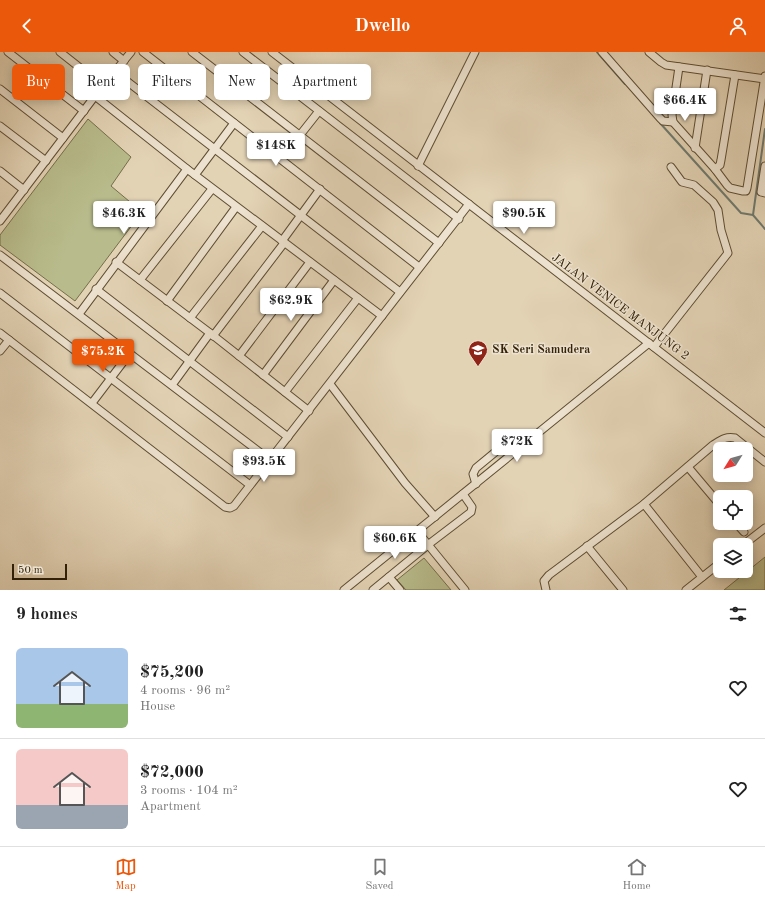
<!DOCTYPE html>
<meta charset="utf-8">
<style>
body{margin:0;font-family:"Old Standard TT",serif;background:#f2f2f2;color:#222;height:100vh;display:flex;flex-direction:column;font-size:15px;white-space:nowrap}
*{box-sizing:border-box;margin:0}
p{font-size:13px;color:#767676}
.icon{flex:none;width:22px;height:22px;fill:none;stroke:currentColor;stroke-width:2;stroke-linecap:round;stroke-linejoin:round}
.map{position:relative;height:538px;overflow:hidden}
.drawer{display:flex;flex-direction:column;background:#fff;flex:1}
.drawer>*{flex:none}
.guide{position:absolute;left:12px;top:12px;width:400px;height:36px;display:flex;gap:8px}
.needle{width:26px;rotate:233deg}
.buttons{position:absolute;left:713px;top:390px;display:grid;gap:8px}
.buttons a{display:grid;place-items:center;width:40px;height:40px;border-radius:6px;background:#fff;box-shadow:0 2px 10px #0003;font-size:20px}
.scale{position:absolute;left:12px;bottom:10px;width:55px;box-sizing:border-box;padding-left:4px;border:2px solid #322108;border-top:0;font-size:11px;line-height:14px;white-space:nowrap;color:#322108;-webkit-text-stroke:3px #ede2cf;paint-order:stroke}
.price{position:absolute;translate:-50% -34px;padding:0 9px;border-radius:4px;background:#fff;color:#222;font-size:13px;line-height:26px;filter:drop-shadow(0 1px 2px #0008)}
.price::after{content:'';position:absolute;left:50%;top:24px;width:12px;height:9px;margin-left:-6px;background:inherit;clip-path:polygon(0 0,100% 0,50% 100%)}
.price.on{background:#ea580c;color:#fff}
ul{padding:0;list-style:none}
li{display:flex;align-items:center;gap:12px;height:100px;padding:0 16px}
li+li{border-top:1px solid #e0e0e0}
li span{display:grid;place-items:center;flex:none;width:112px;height:80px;border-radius:6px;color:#555}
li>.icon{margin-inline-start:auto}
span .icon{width:48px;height:48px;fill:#fffc;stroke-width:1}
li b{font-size:17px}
h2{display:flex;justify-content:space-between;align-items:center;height:48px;padding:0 16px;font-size:17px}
.chip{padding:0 14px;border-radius:6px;background:#fff;box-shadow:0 2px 10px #0003;font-size:14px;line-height:36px}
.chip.on{background:#ea580c;color:#fff}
header{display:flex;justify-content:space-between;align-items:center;height:52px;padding:0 16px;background:#ea580c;color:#fff;font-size:18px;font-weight:700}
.tabs{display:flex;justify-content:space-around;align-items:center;height:56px;border-top:1px solid #e0e0e0;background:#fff;font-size:11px;color:#767676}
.tabs a{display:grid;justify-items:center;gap:2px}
.tabs .on{color:#ea580c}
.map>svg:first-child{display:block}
</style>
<header><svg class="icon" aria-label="back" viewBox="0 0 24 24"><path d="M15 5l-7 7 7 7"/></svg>Dwello<svg class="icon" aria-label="person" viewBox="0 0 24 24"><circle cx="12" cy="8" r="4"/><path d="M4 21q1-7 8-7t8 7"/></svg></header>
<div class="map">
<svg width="765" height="538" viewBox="0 0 765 538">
<rect width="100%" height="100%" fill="#e3d3b5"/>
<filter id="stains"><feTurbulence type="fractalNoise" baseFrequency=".005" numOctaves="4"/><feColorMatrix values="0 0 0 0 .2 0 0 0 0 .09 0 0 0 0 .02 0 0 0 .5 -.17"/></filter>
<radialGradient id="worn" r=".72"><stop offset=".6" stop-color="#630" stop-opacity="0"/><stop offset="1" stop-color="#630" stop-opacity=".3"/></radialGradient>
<g fill="#b8bb8b" stroke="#756e4a">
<polygon points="88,67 131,105 111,134 142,160 75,249 0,193 0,183"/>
<polygon points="765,505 765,538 724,538"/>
<polygon points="424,506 451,538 406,538 397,528"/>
</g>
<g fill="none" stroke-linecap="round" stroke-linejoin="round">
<g stroke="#6f7a70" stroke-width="2">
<polyline points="597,0 625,32"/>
<polyline points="660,71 741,161 753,163 765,177"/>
<polyline points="753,163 765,77"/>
</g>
<defs>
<g id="minor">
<polyline points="8,0 84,59"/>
<polyline points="60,0 103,34"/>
<polyline points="113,0 124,9"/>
<polyline points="143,0 419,215"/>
<polyline points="192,0 439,191"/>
<polyline points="243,0 459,167"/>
<polyline points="272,0 765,381"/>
<polyline points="602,0 660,66 663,69 673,70"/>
<polyline points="649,0 661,10 666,13 765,27"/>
<polyline points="679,15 672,63 673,70 715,117 727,133 730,136 743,139 746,139 747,136 765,24"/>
<polyline points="115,20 400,240"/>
<polyline points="0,37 63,86"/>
<polyline points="95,44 187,117 382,264"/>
<polyline points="0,74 46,109"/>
<polyline points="695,96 707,18"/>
<polyline points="281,107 319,59"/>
<polyline points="418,114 475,0"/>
<polyline points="765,114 761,140 765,141"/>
<polyline points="715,117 720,113 721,108 735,23"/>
<polyline points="0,119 24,138"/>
<polyline points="195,123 234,71"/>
<polyline points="0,169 95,44 131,0"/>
<polyline points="282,189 320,137"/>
<polyline points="0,203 270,408"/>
<polyline points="116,210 210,281 309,359"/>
<polyline points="140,228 212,137"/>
<polyline points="96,237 288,385"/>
<polyline points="0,241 250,433"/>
<polyline points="167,249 236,155"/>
<polyline points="79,262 187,117"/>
<polyline points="190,266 262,174"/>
<polyline points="0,281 225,455 230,456 234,454 469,152"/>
<polyline points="213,284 284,191"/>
<polyline points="654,295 728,201 721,178 718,158 713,150 694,133 682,130 671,115"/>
<polyline points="0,299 9,288"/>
<polyline points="239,304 310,210"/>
<polyline points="263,323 334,228"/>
<polyline points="330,332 405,431 435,465"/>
<polyline points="172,333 210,281"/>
<polyline points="285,340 358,246"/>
<polyline points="92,351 130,301"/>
<polyline points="688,415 720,453"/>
<polyline points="476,432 473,422 476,416 516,383 527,391"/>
<polyline points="644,452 702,525"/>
<polyline points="736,471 744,480"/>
<polyline points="743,493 765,476"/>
<polyline points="587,494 623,538"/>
<polyline points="389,525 400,538"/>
<polyline points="344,538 417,479"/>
<polyline points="373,538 429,492 471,460 472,455 463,442"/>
<polyline points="465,538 417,479 649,291"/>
<path d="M546,538L544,529L549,523L644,452L713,393C721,388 726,384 735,386L765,410"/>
<polyline points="686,538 720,511"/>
</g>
</defs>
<use href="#minor" stroke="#5e4e33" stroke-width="9"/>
<use href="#minor" stroke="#ede2cf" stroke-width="7"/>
</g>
<defs>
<symbol id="school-pin" viewBox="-11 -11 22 30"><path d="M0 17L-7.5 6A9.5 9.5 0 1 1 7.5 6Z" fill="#8f2418" stroke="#ede2cf"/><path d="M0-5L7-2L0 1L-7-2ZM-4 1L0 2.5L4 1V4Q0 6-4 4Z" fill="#fff"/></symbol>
</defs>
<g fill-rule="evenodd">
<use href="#school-pin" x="467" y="287" width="22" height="30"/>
</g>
<g text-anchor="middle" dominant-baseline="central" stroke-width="3" stroke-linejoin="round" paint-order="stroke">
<g font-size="12" fill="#322108" stroke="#ede2cf">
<text transform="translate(620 255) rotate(37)">JALAN VENICE MANJUNG 2</text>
</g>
<g font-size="12" font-weight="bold" fill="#322108" stroke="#ede2cf" text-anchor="start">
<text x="492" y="298">SK Seri Samudera</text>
</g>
</g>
<rect width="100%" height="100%" filter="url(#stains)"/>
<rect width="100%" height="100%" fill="url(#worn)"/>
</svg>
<div class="buttons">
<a><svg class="needle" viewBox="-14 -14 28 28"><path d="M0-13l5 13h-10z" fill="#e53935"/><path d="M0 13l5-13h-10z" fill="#767676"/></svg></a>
<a><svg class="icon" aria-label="locate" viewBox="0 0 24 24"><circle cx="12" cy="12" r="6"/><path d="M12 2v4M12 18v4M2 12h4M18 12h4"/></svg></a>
<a><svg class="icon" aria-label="layers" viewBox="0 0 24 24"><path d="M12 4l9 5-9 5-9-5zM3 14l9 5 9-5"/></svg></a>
</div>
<div class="scale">50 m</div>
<b class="price" style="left:685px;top:70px">$66.4K</b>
<b class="price" style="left:276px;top:115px">$148K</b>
<b class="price" style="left:124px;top:183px">$46.3K</b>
<b class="price" style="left:524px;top:183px">$90.5K</b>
<b class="price" style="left:291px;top:270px">$62.9K</b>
<b class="price on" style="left:103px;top:321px">$75.2K</b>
<b class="price" style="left:517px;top:411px">$72K</b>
<b class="price" style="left:264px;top:431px">$93.5K</b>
<b class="price" style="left:395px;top:508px">$60.6K</b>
<div class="guide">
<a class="chip on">Buy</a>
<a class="chip">Rent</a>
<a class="chip">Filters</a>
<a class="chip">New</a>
<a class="chip">Apartment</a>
</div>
</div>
<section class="drawer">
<h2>9 homes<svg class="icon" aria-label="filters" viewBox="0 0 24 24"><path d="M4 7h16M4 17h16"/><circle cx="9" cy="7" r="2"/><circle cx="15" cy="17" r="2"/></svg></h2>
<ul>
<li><span style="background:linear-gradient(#a9c7e8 70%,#8fb573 0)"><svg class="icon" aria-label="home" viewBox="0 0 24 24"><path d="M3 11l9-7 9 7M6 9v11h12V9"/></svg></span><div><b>$75,200</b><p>4 rooms · 96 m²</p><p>House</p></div><svg class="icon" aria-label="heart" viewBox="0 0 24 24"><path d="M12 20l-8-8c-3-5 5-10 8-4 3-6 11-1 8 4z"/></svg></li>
<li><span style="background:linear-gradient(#f6c9c9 70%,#9aa5b1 0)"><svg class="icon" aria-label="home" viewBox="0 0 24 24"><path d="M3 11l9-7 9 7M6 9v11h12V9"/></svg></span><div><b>$72,000</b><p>3 rooms · 104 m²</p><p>Apartment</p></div><svg class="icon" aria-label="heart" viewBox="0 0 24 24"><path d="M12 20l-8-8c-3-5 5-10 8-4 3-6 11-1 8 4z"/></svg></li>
</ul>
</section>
<nav class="tabs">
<a class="on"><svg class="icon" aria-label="map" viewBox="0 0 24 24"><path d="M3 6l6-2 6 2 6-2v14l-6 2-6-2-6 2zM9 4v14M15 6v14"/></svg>Map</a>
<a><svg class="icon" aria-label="saved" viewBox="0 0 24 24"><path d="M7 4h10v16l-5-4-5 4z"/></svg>Saved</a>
<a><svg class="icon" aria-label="home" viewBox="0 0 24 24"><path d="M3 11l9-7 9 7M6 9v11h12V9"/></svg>Home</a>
</nav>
